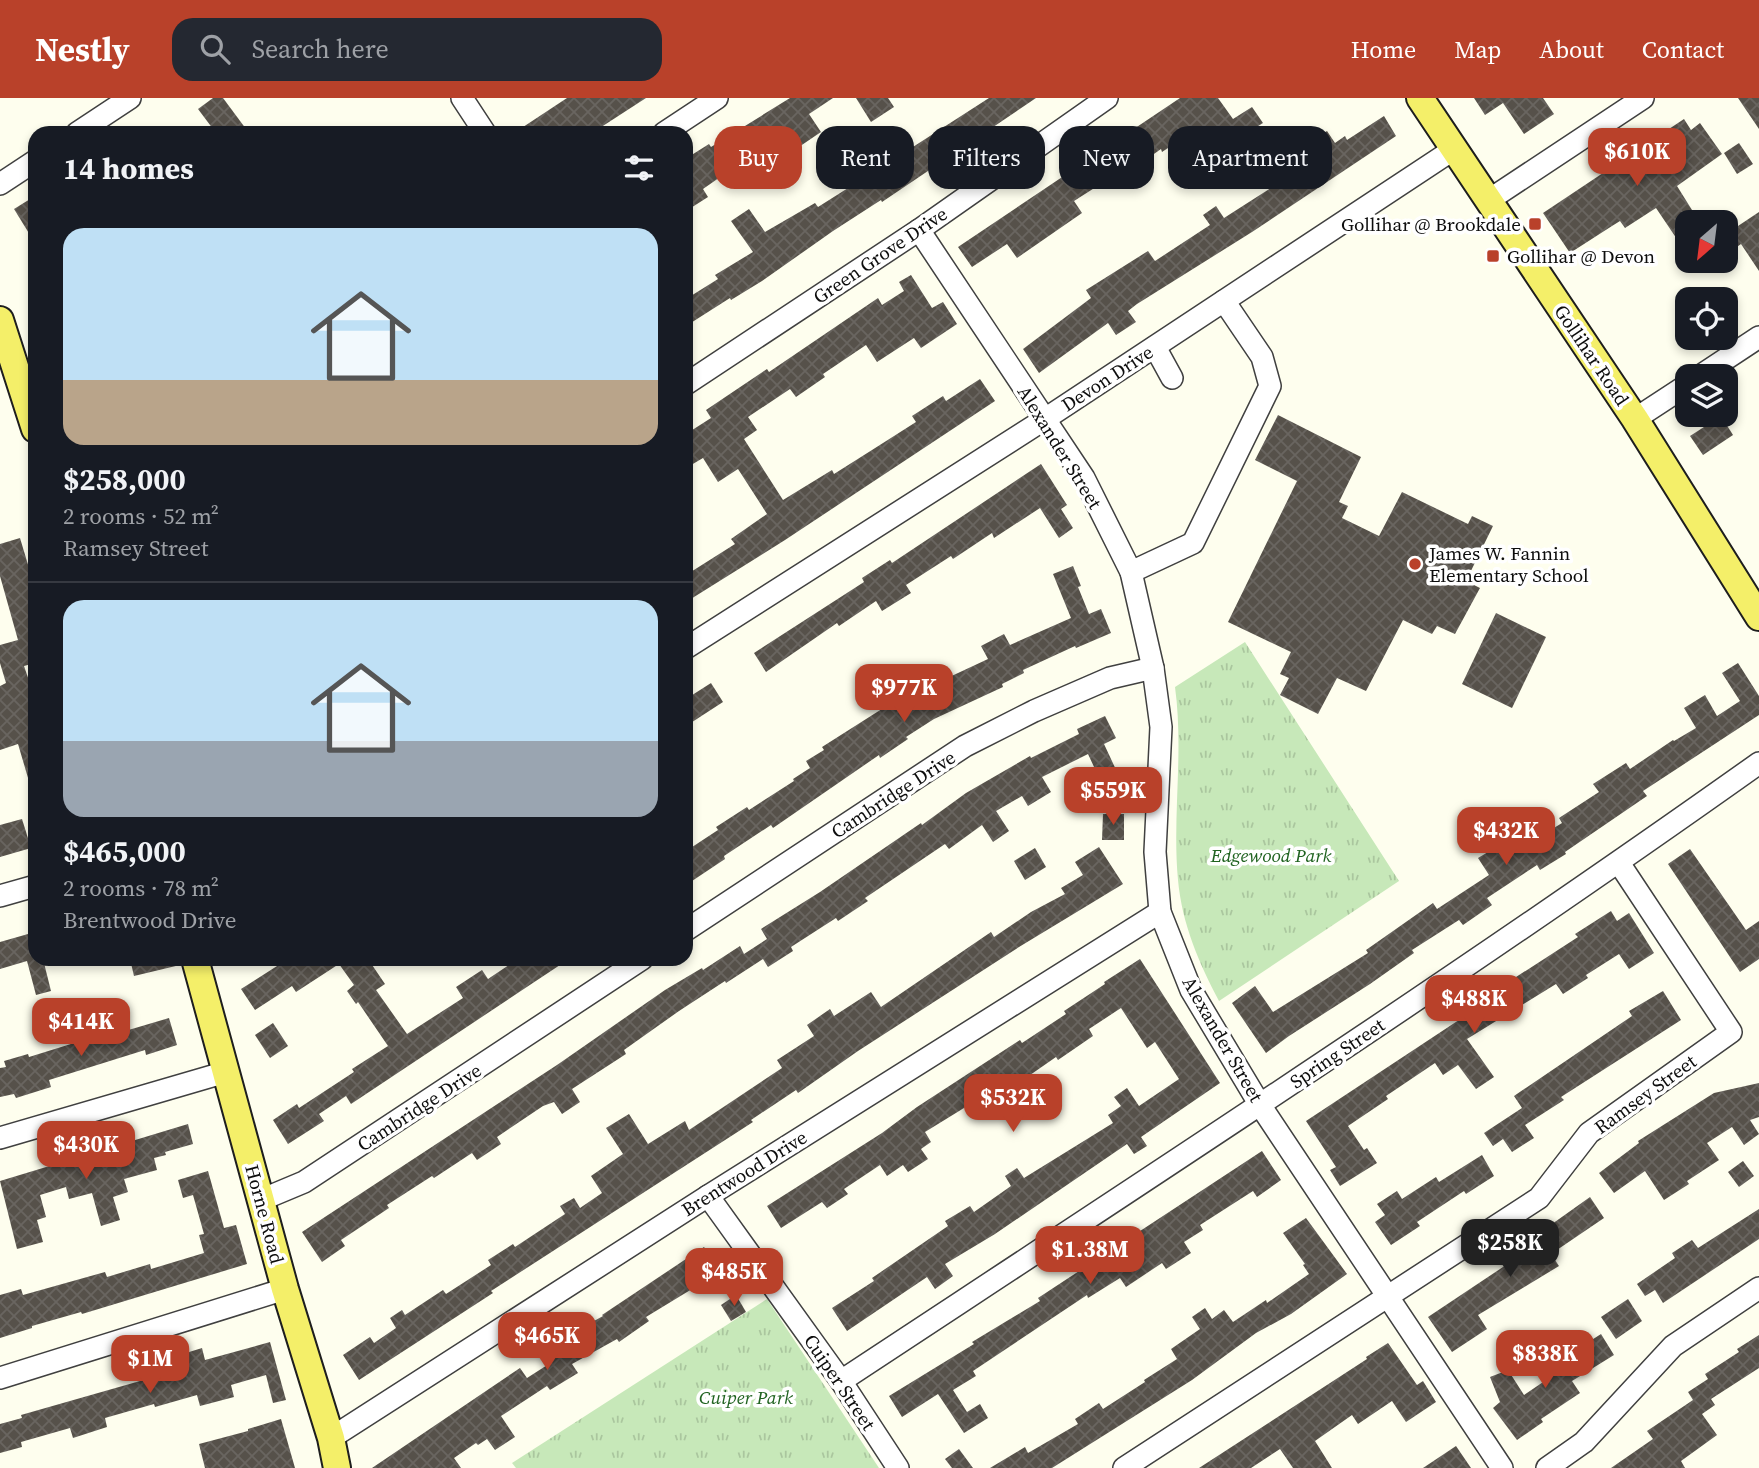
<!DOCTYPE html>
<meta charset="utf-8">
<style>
body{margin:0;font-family:"Source Serif 4",serif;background:#242831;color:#f1f3f6;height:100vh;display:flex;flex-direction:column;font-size:26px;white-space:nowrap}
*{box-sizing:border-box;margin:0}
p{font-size:23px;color:#9ea1a6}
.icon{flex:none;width:38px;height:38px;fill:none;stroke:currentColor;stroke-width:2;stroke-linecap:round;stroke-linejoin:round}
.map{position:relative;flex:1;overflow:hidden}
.panel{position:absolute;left:28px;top:28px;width:665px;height:840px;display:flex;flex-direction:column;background:#171b24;border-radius:21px;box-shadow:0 4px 10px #0003}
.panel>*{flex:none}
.hud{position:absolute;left:714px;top:28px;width:665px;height:63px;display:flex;gap:14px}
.needle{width:46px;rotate:208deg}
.fabs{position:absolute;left:1675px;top:112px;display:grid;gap:14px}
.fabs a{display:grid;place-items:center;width:63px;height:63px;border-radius:14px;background:#171b24;box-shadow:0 4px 10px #0003;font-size:35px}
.price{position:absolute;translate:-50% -60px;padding:0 16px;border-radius:14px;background:#b9412a;color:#fff;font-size:23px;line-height:46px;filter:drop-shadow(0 2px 4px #0008)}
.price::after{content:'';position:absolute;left:50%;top:42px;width:21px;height:16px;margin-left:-10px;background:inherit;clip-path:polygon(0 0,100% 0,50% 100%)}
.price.on{background:#222;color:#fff}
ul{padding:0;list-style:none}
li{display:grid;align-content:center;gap:14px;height:371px;padding:0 35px}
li+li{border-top:2px solid #363941}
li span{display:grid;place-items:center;height:217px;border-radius:21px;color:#555}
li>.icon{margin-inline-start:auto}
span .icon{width:126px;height:126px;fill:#fffc;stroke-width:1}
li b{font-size:30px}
h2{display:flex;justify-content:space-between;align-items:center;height:84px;padding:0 35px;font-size:30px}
.tag{padding:0 24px;border-radius:21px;background:#171b24;box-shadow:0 4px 10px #0003;font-size:24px;line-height:63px}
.tag.on{background:#b9412a;color:#fff}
header{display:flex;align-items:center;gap:42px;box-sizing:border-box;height:98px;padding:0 35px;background:#b9412a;color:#fff}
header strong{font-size:33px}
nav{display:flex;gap:38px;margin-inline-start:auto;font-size:24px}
.search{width:490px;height:63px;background:#242831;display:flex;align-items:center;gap:18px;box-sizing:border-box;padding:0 24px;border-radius:21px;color:#9ea1a6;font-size:26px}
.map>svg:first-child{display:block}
</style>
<header>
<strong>Nestly</strong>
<div class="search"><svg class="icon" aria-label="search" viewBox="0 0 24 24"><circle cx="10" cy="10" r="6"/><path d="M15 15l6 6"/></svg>Search here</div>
<nav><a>Home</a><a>Map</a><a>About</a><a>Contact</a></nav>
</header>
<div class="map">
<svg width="1759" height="1370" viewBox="0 0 1759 1370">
<defs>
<pattern id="park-tufts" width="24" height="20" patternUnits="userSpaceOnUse" patternTransform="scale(1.75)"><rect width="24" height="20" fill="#c7e8b9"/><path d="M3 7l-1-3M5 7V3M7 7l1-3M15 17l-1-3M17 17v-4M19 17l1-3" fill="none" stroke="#aac69e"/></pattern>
<pattern id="building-cross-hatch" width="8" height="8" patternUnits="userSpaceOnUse" patternTransform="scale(1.75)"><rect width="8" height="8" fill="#56514a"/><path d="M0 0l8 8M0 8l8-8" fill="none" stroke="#696560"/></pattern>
</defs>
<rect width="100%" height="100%" fill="#fefeee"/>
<g fill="url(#park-tufts)">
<path d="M1245,544L1399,783L1219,903C1199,865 1182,826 1178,782C1172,718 1184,655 1175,589Z"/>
<polygon points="767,1201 879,1370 516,1370 512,1365"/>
</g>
<g fill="url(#building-cross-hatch)">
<polygon points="213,0 223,0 249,35 216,35 198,11"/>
<polygon points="567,0 646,0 592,35 514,35"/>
<polygon points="790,0 833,0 809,16 821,34 790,55 779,38 703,91 708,99 686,113 686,66 692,62 690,58 709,46 711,49"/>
<polygon points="856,0 888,0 894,9 871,24"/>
<polygon points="989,0 1036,0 882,104 881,102 833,133 762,183 731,202 730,200 686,228 686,201 718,181 715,177 753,154 731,123 749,111 765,134 815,105 818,109 856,85 857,88 903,58 902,56"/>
<polygon points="1180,0 1218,0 1233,21 1252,9 1263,25 1247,35 1246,33 1208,59 1191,35 1162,54 1161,51 1124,77 1121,73 1074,103 1082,115 1017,160 1007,146 972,169 958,149"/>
<polygon points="1474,0 1543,0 1554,16 1524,36 1503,5 1485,17"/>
<polygon points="1738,0 1759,0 1759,31"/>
<polygon points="1384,18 1396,38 1252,134 1137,206 1128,213 1136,224 1116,237 1108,225 1039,275 1023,251 1091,200 1086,192 1148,153 1155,163 1210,127 1203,117 1216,108 1224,120 1316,61 1307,46 1327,33 1335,45 1345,38 1347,42"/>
<polygon points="1684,21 1691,32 1700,25 1722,56 1677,88 1692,112 1687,115 1687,156 1656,110 1625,130 1620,123 1612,128 1570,155 1543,115"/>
<polygon points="1739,45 1753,66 1737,76 1724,55"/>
<polygon points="35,98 35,145 14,111"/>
<polygon points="1759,114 1759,173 1741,146 1731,153 1726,144 1726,136"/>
<polygon points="911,177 932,210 943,204 957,226 921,250 914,240 877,264 866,247 823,276 825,279 796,299 790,291 748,319 757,332 744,341 783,402 832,372 834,376 872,352 916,324 912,318 943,298 946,303 980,281 995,303 785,442 686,504 686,477 735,446 731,441 767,416 738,371 718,384 703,360 686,370 686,336 711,320 706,312 767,271 769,274 878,200 882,207 904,193 899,184"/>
<polygon points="1278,317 1361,359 1339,404 1348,408 1342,420 1379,438 1402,394 1468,426 1472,418 1493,428 1466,483 1480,490 1455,536 1437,528 1432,536 1403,522 1366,593 1337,580 1318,616 1280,597 1289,580 1280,576 1291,554 1228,524 1297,383 1255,362"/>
<polygon points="1721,318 1733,337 1703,357 1690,338"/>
<polygon points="1041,366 1067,407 1061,411 1073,430 1059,440 1040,410 994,440 992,435 953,461 951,458 906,487 911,495 882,513 876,503 839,528 837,525 766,574 754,555 864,484 862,480 890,462 892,465"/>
<polygon points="20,440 35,490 35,565 24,568 35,600 35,689 31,690 18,646 0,652 0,588 6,585 0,565 0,547 18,542 0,478 0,446"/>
<polygon points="1073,468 1081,488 1078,489 1089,516 1101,511 1111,535 1076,550 1075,548 1023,572 1024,575 1002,586 1003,589 934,621 906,639 908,641 880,660 879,657 773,730 771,727 724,758 725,761 686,787 686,753 718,732 716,729 747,709 749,712 794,683 793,681 810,670 806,663 824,652 822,649 896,602 892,597 922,579 928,589 988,561 981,548 1004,536 1010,547 1071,520 1053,476"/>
<polygon points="1496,515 1546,539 1512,610 1462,586"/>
<polygon points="1738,565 1759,598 1759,617 1643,693 1647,698 1565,754 1566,756 1540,772 1537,767 1487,800 1492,807 1463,827 1459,822 1412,852 1414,855 1370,886 1289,938 1266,955 1232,905 1255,888 1273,914 1368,855 1366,852 1433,805 1437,811 1489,777 1478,760 1513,739 1501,722 1516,712 1536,741 1562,725 1559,720 1599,694 1593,686 1626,665 1630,671 1673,642 1674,643 1696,630 1684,610 1705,597 1717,618 1740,603 1722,575"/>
<polygon points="711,585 723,604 686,628 686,601"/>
<polygon points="1105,618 1116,640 1104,646 1125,691 1108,699 1088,656 1042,679 1051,694 1028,708 1022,698 996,713 1009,733 993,744 982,727 949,751 945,746 865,800 868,803 838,823 836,820 791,849 793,853 768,869 763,861 726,885 725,883 679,913 624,952 626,956 572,991 580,1004 562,1016 554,1004 543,1008 497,1039 501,1046 477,1062 472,1055 434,1080 432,1078 387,1107 389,1110 341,1142 345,1148 322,1164 302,1134 557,967 665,892 702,870 703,872 740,848 744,856 767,841 761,831 820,794 921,725 922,727 966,695 1030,658 1031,660 1079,636 1077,631"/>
<polygon points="1103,716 1124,716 1124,742 1102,742"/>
<polygon points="22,721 31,750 0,759 0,727"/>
<polygon points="1099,749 1123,786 1019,849 858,953 798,995 796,992 751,1022 753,1024 491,1193 493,1195 359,1282 343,1257 370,1239 374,1245 396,1230 390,1220 402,1212 405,1217 443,1192 446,1196 491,1167 488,1162 513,1146 515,1149 565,1116 560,1108 574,1100 580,1110 602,1095 591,1078 623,1056 606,1030 629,1016 648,1046 685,1023 689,1032 782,970 777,962 814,938 807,927 830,911 834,918 871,894 881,909 991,834 994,839 1031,814 1065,796 1061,790 1083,777 1075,764"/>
<polygon points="1035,750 1046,769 1025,782 1014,763"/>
<polygon points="1690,751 1746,832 1759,823 1759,861 1740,874 1668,766"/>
<polygon points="1611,813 1617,823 1629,815 1654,855 1629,871 1619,856 1586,877 1588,880 1563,896 1556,886 1467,941 1494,979 1476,991 1458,967 1443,977 1435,965 1386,998 1388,1001 1348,1028 1364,1052 1367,1050 1377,1065 1340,1088 1330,1072 1336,1069 1306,1023 1468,916 1465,912 1578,839 1575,836"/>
<polygon points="35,834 34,861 43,861 51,893 36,897 27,863 0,871 0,844"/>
<polygon points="130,861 180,861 180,867 134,878"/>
<polygon points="288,861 368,861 385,886 376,892 407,936 463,900 456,889 482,872 488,881 518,861 569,861 351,1006 346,998 319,1016 324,1023 288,1046 273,1022 297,1006 299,1010 354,974 352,971 388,948 358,904 356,906 347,893 354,887 339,866 296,894 292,888 255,912 241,891"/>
<polygon points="1140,861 1220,985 1141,1039 1147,1048 1134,1056 1127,1046 995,1136 945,1166 953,1178 935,1191 927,1179 847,1233 832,1210 874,1183 872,1180 948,1128 945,1123 970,1108 974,1114 1011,1088 1005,1078 1017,1070 1024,1080 1113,1025 1108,1017 1121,1008 1114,999 1127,990 1139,1008 1179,981 1155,944 1147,950 1121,910 1089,931 1093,938 1058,962 1056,959 1020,984 1016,978 925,1034 931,1044 921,1051 928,1061 908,1074 903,1067 887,1078 880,1067 844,1091 848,1096 827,1110 822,1104 781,1130 767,1108 882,1035 917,1009 1020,942 1022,945 1066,916 1064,913 1105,886 1104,884"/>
<polygon points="1663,893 1681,922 1561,999 1564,1002 1525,1027 1534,1040 1512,1054 1503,1041 1493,1048 1484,1035 1522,1010 1514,998 1632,918 1629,913"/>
<polygon points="169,920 177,947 146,957 145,952 49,982 51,989 16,1000 14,996 0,999 0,970 6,969 4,963 28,956 29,959 87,941 88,944"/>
<polygon points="273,925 288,948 270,960 255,937"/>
<polygon points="1759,985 1759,1019 1750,1022 1759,1036 1744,1047 1732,1029 1707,1045 1719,1062 1687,1083 1689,1086 1664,1102 1645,1073 1614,1095 1599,1075 1639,1045 1638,1043 1714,995"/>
<polygon points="188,1026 193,1046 165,1054 166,1057 154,1060 157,1072 124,1081 128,1094 113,1099 120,1122 101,1128 92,1095 69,1101 66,1089 40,1097 46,1119 37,1122 43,1144 17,1151 0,1083"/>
<polygon points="1262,1053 1281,1082 1257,1099 1253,1093 1200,1127 1203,1132 1184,1144 1191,1155 1166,1171 1162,1165 1126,1189 1120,1180 1088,1200 1087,1197 973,1273 976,1278 953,1292 967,1314 980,1306 988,1320 964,1335 938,1296 902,1319 889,1298 974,1246 972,1244 1040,1203 1038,1200"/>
<polygon points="1482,1057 1494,1078 1466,1096 1464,1093 1417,1124 1420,1128 1391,1147 1375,1124 1385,1117 1377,1106 1397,1093 1402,1101 1436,1079 1439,1084"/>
<polygon points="1743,1063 1754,1078 1739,1089 1728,1074"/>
<polygon points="208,1073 224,1130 236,1127 247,1166 82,1216 81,1214 32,1228 32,1230 0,1240 0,1197 21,1191 23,1197 105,1174 107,1179 150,1166 151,1171 204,1155 199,1137 204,1136 193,1097 183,1100 178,1082"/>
<polygon points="1590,1099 1604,1120 1551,1156 1559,1168 1478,1217 1487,1231 1452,1254 1428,1219 1557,1133 1552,1126"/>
<polygon points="1759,1111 1759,1141 1663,1205 1655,1192 1645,1198 1637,1186 1675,1160 1672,1155 1692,1142 1698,1150"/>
<polygon points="1306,1120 1347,1176 1291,1216 1256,1235 1192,1282 1052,1370 990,1370 1025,1349 1028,1355 1078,1326 1075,1321 1099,1305 1103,1311 1145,1284 1144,1282 1177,1261 1171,1251 1200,1231 1192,1219 1205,1210 1212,1221 1224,1212 1233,1224 1266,1202 1267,1205 1309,1176 1303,1167 1305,1166 1283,1135"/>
<polygon points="704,1149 722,1175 694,1194 692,1191 646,1219 649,1223 619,1244 617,1241 572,1266 578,1275 550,1292 547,1288 501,1318 515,1339 495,1352 487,1341 478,1347 476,1345 454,1360 461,1370 372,1370 520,1270 527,1280 552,1264 546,1255 566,1242 564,1240 603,1218 602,1217"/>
<polygon points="736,1197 746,1214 731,1223 721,1207"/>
<polygon points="1628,1201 1642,1223 1616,1241 1601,1219"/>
<polygon points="1601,1236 1614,1257 1572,1283 1580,1295 1541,1321 1543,1324 1517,1342 1493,1310 1500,1304 1490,1279 1508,1272 1524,1297 1577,1261 1573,1254"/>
<polygon points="1759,1237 1759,1270 1711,1301 1715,1307 1702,1316 1717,1337 1681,1363 1685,1370 1611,1370 1653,1341 1647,1333 1693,1302 1688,1294 1708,1281 1705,1276 1739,1254 1737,1251"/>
<polygon points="270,1244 286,1302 273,1305 266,1277 231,1287 234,1299 200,1308 197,1297 155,1309 154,1306 105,1320 107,1329 73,1340 70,1330 21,1344 22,1349 0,1355 0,1326 22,1320 21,1317 189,1269 186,1255 202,1250 205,1262"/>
<polygon points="1388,1245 1417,1287 1423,1283 1436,1304 1406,1324 1392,1303 1358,1326 1352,1317 1315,1343 1332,1370 1293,1370 1280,1351 1251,1370 1199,1370 1367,1261 1366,1259"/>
<polygon points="281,1321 295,1370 205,1370 199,1346 248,1333 248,1331"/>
<polygon points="1456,1348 1471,1370 1423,1370"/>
<polygon points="959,1351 973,1370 952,1370 945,1361"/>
</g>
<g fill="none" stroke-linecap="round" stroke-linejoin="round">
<defs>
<g id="minor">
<polyline points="462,0 485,35"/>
<polyline points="77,35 130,0"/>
<polyline points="664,35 717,0"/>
<polyline points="0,86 35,63"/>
<polyline points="1489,102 1643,0"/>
<polyline points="919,132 1084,380 1131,474 1153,570 1161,629 1155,754 1160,814 1191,892 1260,1007 1502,1370"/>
<polyline points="1155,249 1172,280"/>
<polyline points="1700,278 1759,239"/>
<polyline points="686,286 919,132 1107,0"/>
<polyline points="1635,321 1687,287"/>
<polyline points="1131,474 1193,445 1270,288 1262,259 1224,203"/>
<polyline points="686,550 1045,321 1454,51"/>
<polyline points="0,798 35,788"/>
<polyline points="686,832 965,648 1034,613 1110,580 1153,570"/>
<polyline points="0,1040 226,974"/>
<polyline points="708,1098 841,1283 898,1370"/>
<polyline points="261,1102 304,1084 642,861"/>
<polyline points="0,1280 285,1191"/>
<path d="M841,1283C1149,1080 1458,879 1759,665"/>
<polyline points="331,1340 708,1098 1160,814"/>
<polyline points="1124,1370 1539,1100 1589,1035 1731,934 1619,765"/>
<polyline points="1547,1370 1584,1344 1673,1248 1759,1190"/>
</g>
<g id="major">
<polyline points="1420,0 1635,321 1759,519"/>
<polyline points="0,222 35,331"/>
<polyline points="195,861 285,1191 331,1340 337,1370"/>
</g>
</defs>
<use href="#minor" stroke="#404040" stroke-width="24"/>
<use href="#major" stroke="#1e1e1e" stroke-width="30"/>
<use href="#minor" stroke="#fff" stroke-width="21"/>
<use href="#major" stroke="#f4ef69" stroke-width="26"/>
</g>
<g fill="#b9412a" stroke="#fff" stroke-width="2.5">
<rect x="1528" y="119" width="14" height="14" rx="3.5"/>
<rect x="1486" y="151" width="14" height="14" rx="3.5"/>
<circle cx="1415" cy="466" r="7"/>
</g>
<g text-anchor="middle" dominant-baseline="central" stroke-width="7" stroke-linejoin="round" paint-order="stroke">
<g font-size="19" fill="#0d0d0d" stroke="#fff" text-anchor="start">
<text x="1521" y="126" text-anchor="end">Gollihar @ Brookdale</text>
<text x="1507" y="158">Gollihar @ Devon</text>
<text x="1429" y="455">James W. Fannin<tspan x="1429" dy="22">Elementary School</tspan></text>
</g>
<g font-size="19" fill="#0d0d0d" stroke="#fff">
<text transform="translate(880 157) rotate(-34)">Green Grove Drive</text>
<text transform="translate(1592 257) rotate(56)">Gollihar Road</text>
<text transform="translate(1107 280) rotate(-33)">Devon Drive</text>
<text transform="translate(1060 349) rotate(58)">Alexander Street</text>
<text transform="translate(893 696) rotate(-33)">Cambridge Drive</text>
<text transform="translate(1223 941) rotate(60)">Alexander Street</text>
<text transform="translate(1337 955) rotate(-34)">Spring Street</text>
<text transform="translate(1645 996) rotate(-36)">Ramsey Street</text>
<text transform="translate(419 1009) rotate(-33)">Cambridge Drive</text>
<text transform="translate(744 1075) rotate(-32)">Brentwood Drive</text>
<text transform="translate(265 1116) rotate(75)">Horne Road</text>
<text transform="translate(840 1284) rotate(56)">Cuiper Street</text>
</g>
<g font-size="19" font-style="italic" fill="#206320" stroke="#fff">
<text x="1271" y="757">Edgewood Park</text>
<text x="746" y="1299">Cuiper Park</text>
</g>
</g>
</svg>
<div class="fabs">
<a><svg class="needle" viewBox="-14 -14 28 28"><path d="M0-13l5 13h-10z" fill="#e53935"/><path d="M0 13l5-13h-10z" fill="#9ea1a6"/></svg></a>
<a><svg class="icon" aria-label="locate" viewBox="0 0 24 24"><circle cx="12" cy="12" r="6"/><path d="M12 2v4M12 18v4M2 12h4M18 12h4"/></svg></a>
<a><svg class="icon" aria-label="layers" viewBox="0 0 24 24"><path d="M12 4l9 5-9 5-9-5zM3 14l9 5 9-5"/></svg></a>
</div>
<b class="price" style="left:1637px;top:90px">$610K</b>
<b class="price" style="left:904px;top:626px">$977K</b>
<b class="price" style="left:1113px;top:729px">$559K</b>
<b class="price" style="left:1506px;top:769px">$432K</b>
<b class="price" style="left:1474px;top:937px">$488K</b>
<b class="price" style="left:81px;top:960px">$414K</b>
<b class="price" style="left:1013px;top:1036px">$532K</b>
<b class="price" style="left:86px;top:1083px">$430K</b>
<b class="price on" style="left:1510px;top:1181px">$258K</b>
<b class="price" style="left:1090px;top:1188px">$1.38M</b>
<b class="price" style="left:734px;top:1210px">$485K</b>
<b class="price" style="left:547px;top:1274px">$465K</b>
<b class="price" style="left:1545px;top:1292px">$838K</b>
<b class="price" style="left:150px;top:1297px">$1M</b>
<div class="hud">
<a class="tag on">Buy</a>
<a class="tag">Rent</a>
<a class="tag">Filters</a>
<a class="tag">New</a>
<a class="tag">Apartment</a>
</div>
<section class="panel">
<h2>14 homes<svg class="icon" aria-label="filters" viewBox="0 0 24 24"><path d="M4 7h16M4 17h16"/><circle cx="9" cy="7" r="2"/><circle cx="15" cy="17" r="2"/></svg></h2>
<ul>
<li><span style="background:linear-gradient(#bfe0f5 70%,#b9a48a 0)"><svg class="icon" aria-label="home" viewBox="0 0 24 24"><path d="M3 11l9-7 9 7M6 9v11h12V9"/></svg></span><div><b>$258,000</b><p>2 rooms · 52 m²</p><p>Ramsey Street</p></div></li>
<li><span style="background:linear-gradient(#bfe0f5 65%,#9aa5b1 0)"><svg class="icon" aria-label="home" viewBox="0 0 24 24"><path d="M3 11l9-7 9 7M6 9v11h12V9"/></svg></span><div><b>$465,000</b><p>2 rooms · 78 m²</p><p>Brentwood Drive</p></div></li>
</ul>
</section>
</div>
